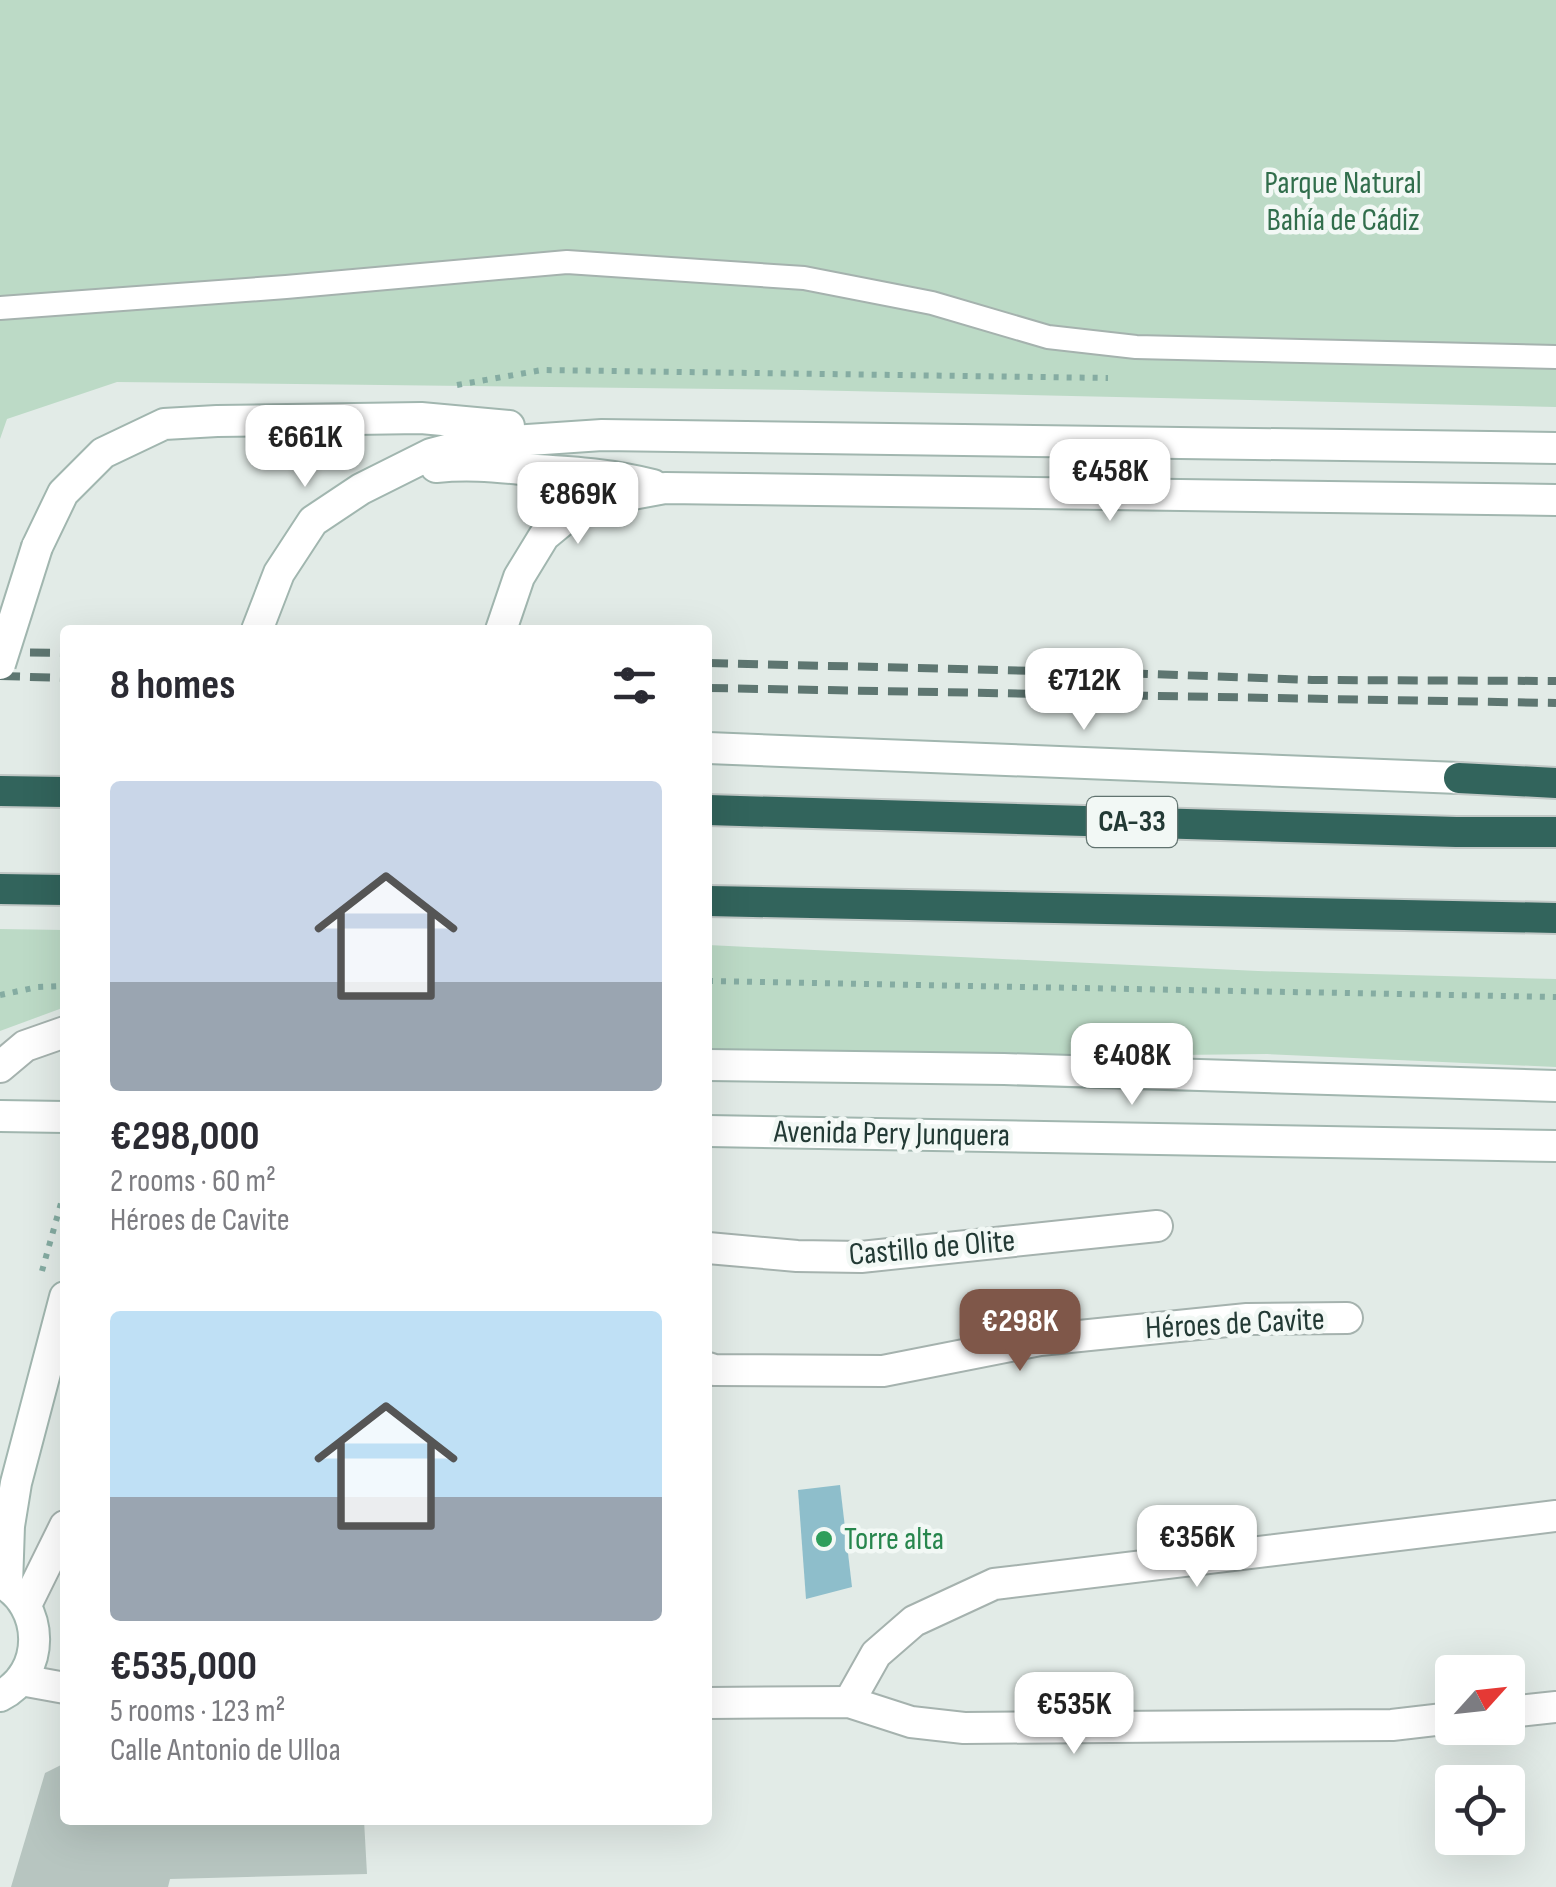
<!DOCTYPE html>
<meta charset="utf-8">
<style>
body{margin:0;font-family:"Sofia Sans Condensed",sans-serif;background:#f7f7f7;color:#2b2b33;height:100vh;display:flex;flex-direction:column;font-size:38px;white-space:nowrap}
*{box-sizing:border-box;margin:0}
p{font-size:32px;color:#7c7c81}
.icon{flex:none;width:55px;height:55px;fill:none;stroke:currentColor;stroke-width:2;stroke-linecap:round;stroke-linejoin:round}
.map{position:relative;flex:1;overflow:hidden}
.panel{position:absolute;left:60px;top:625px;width:652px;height:1200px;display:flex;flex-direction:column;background:#fff;border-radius:10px;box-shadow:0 10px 40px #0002}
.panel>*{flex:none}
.needle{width:65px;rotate:63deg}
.buttons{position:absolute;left:1435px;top:1655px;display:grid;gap:20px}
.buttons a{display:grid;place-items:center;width:90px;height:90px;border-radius:10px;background:#fff;box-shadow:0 10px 40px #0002;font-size:50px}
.price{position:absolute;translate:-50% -85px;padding:0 22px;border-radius:20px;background:#fff;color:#222;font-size:32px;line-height:65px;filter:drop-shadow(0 2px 5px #0008)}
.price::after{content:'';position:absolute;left:50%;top:60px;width:30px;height:22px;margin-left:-15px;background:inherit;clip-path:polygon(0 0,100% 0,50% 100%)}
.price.selected{background:#7f5749;color:#fff}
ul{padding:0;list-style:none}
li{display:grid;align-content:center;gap:20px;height:530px;padding:0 50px}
li span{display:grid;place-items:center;height:310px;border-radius:10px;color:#555}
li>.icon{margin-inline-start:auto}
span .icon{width:180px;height:180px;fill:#fffc;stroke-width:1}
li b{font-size:42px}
h2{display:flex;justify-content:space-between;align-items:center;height:120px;padding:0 50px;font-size:42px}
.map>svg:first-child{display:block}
</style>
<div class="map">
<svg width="1556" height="1887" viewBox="0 0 1556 1887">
<rect width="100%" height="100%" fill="#e2ebe7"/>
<g fill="#bcdac6">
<polygon points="0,0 1556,0 1556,407 802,390 117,382 7,419 0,439"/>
<polygon points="0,929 65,930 65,1007 0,1031"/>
<polygon points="708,945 1258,971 1556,979 1556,1067 1267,1054 708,1060"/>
</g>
<polygon fill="#8ebecb" points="840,1485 852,1587 806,1599 798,1490"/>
<polygon fill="#b7c5c0" points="65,1763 65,1820 364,1820 367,1874 170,1879 168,1887 11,1887 45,1773"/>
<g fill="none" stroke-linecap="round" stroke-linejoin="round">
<defs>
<polyline id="lane" points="0,308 286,287 567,262 804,278 932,303 1048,337 1136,347 1556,357"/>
<g id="street">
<polyline points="0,1067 25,1046 65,1032"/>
<polyline points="708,1248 797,1256 861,1257 1157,1226"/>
<polyline points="708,1368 714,1370 883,1371 1040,1340 1247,1319 1347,1318"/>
<polyline points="26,1605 65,1526"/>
<polyline points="21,1680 65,1688"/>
<polyline points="849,1702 876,1654 914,1621 994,1584 1556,1516"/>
<polyline points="708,1703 849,1702 911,1722 964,1728 1392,1725 1452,1718"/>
<polyline points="1508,1712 1556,1707"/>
</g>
<g id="secondary">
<path d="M436,467C467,464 490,466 521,469C569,472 605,473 653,485"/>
<polyline points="37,547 63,493 103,453 164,424 217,421 421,418 509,426"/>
<polyline points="257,630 279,573 313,521 361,489 431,454 469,444 602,435 1556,448"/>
<polyline points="501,630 519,577 544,536 584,503 665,488 1556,500"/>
<polyline points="708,748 1459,778"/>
<polyline points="708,1065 1004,1069 1556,1086"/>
<polyline points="0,1116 65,1117"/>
<polyline points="708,1131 1556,1146"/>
<path d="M0,1582C45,1605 46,1673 0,1696"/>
<polyline points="7,1585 9,1526 16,1483 65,1297"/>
</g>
<g id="highway">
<polyline points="1459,778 1556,783"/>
<polyline points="0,791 65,792"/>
<polyline points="708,810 1456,832 1556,832"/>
<polyline points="0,889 65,890"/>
<polyline points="708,901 1556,918"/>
</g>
</defs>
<use href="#lane" stroke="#a5b2ae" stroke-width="26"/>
<use href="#street" stroke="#a5b2ae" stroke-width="34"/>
<use href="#secondary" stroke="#a1b6af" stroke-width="34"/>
<use href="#highway" stroke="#c1c8c6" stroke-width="34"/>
<g stroke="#85aca2" stroke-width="6" stroke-dasharray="5 8" stroke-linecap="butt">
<polyline points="457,385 542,370 1108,378"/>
<polyline points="708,981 1556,997"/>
<polyline points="0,995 38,987 65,986"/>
<polyline points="42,1271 65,1189"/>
</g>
<use href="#lane" stroke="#fff" stroke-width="22"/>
<use href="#street" stroke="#fff" stroke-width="30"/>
<use href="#secondary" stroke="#fff" stroke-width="30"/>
<use href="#highway" stroke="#32645c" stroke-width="30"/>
<g stroke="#5e7671" stroke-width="8" stroke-dasharray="20 10" stroke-linecap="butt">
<polyline points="0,652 65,653"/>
<polyline points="708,663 1124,673 1312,680 1556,681"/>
<polyline points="0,676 65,678"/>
<polyline points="708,688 1556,703"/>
</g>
<defs>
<polyline id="secondary-bridge" points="0,664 37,547"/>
</defs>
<use href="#secondary-bridge" stroke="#a1b6af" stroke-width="34" stroke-linecap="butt"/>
<use href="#secondary-bridge" stroke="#fff" stroke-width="30"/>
</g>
<circle fill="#2e9e5b" stroke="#f2f8f5" stroke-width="4" cx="824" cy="1539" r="10"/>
<g text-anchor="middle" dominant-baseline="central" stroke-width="9" stroke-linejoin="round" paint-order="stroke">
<rect fill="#f2f8f5" stroke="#61736f" stroke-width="2.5" x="1087" y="797" width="90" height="50" rx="8"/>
<g font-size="30" font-weight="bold" fill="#233a35">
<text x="1132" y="822">CA-33</text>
</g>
<g font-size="32" fill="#316e4c" stroke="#f2f8f5">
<text x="1343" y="183">Parque Natural<tspan x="1343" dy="37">Bahía de Cádiz</tspan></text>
</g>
<g font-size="32" fill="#233a35" stroke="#f2f8f5">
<text transform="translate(892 1134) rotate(1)">Avenida Pery Junquera</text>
<text transform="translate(932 1248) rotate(-5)">Castillo de Olite</text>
<text transform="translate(1235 1324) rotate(-3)">Héroes de Cavite</text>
</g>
<g font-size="32" fill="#27864d" stroke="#f2f8f5" text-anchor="start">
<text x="844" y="1539">Torre alta</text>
</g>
</g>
</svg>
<div class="buttons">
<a><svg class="needle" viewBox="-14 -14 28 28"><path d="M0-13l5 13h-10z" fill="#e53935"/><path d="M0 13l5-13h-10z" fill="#7c7c81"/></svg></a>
<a><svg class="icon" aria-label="locate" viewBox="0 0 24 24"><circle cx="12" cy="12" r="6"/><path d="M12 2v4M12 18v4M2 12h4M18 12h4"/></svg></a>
</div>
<b class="price" style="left:305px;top:490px">€661K</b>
<b class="price" style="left:1110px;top:524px">€458K</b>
<b class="price" style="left:578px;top:547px">€869K</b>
<b class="price" style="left:1084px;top:733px">€712K</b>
<b class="price" style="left:1132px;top:1108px">€408K</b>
<b class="price selected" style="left:1020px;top:1374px">€298K</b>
<b class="price" style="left:1197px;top:1590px">€356K</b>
<b class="price" style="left:1074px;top:1757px">€535K</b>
<section class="panel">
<h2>8 homes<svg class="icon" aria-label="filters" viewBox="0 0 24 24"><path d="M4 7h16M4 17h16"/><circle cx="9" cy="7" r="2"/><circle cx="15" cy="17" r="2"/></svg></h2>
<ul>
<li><span style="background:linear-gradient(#c9d6e8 65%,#9aa5b1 0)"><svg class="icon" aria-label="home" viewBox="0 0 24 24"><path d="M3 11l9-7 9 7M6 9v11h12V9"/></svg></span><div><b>€298,000</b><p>2 rooms · 60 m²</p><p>Héroes de Cavite</p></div></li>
<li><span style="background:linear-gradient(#bfe0f5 60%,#9aa5b1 0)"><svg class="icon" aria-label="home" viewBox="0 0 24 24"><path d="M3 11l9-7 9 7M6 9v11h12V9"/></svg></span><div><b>€535,000</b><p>5 rooms · 123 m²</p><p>Calle Antonio de Ulloa</p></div></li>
</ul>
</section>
</div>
